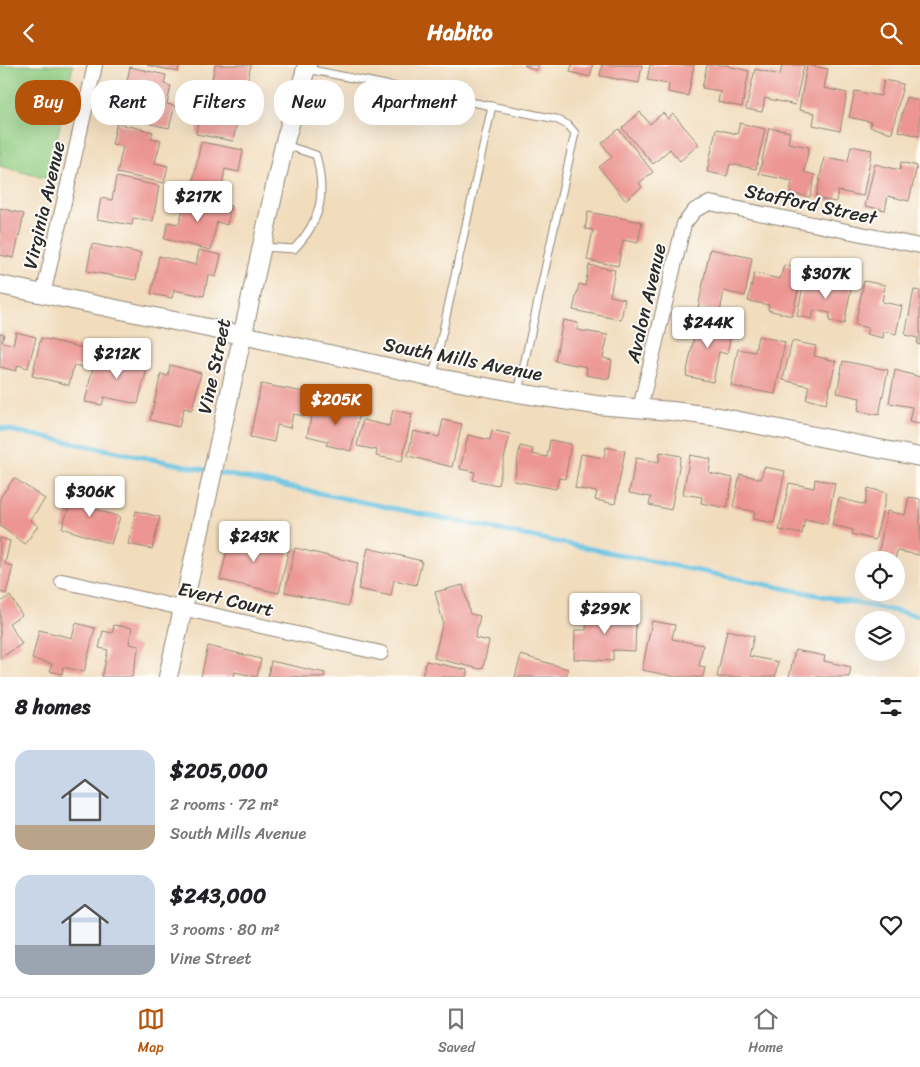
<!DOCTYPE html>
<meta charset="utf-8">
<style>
body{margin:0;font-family:Sriracha,sans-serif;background:#f2f2f2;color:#202124;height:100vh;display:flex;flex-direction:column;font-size:19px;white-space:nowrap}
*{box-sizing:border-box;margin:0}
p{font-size:16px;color:#757577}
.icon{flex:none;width:28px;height:28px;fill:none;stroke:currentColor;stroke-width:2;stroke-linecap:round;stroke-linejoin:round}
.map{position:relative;height:612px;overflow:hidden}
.sheet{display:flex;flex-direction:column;background:#fff;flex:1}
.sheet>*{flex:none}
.banner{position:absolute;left:15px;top:15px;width:500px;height:45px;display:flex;gap:10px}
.fabs{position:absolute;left:855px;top:486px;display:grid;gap:10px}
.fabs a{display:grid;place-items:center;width:50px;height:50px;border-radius:50%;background:#fff;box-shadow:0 5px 20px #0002;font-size:25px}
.price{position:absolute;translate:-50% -42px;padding:0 11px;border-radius:5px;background:#fff;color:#222;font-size:16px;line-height:32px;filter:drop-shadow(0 1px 2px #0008)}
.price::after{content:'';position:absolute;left:50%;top:30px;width:15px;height:11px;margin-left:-8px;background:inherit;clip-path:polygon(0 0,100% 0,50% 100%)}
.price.current{background:#b45309;color:#fff}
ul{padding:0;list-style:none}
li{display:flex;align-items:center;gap:15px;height:125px;padding:0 15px}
li span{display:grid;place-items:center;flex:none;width:140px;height:100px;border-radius:15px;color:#555}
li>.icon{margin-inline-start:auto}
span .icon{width:60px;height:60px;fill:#fffc;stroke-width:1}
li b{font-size:21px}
h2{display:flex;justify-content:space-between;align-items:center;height:60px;padding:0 15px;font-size:21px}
.chip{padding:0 18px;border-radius:20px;background:#fff;box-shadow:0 5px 20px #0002;font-size:18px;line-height:45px}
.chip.current{background:#b45309;color:#fff}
header{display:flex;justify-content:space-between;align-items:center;height:65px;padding:0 15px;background:#b45309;color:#fff;font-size:22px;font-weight:700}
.tabs{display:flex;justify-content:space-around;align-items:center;height:70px;border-top:1px solid #e0e0e0;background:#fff;font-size:14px;color:#757577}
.tabs a{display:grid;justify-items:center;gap:2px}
.tabs .current{color:#b45309}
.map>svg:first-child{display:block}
</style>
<header><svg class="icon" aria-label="back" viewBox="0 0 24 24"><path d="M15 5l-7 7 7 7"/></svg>Habito<svg class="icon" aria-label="search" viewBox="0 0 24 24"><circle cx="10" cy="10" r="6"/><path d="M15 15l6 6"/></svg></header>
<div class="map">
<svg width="920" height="612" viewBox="0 0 920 612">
<rect width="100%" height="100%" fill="#fdfcf7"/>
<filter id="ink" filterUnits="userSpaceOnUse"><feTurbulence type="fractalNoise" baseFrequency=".02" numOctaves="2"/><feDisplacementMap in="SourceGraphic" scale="10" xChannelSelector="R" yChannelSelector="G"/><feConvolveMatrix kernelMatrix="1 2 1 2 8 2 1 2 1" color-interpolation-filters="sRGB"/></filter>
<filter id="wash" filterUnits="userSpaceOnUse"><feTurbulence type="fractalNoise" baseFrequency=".0096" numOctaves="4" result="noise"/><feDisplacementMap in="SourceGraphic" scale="20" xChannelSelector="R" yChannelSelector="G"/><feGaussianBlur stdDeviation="1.12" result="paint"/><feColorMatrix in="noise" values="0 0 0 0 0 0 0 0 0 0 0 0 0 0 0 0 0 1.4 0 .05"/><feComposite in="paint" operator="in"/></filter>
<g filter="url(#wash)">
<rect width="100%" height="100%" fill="#f1dcbc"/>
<polygon fill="#92ce83" stroke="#5e7c57" points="0,0 73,0 48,114 0,101"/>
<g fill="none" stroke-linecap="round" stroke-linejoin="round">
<polyline stroke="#62c0e0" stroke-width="5" points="0,363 920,551"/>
</g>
<g id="blocks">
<g fill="#ec9592">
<polygon points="147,0 179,0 178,7"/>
<polygon points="215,0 251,0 246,22 212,15"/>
<polygon points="524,0 539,0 536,6"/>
<polygon points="572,0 593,0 590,12 570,7"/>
<polygon points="602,0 642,0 639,18 600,11"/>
<polygon points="650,0 694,0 688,31 668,27 669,19 647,15"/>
<polygon points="707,0 728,0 728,1 749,6 742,42 718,37 720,26 702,23"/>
<polygon points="782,0 804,0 795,40 765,33 762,47 746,44 755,4 780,10"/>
<polygon points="807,0 828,4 824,23 847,28 840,66 813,60 815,48 799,45"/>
<polygon points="130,2 166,10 164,19 171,21 167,39 175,41 169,63 119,52"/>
<polygon points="884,15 903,19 892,68 870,62 871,57 849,52 855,26 881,31"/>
<polygon points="209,20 256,29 252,49 239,47 233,76 196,69 199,52 209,53 212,39 206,38"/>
<polygon points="906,32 920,36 920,71 898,66"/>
<polygon points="640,47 650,59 663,48 668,54 673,49 699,79 680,96 670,84 653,99 622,63"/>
<polygon points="117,58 153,67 151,73 161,75 155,98 168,101 164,118 117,108 123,81 112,79"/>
<polygon points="740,58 765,64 756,104 730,99 727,111 707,107 716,64 737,69"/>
<polygon points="769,63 790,67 788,78 809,82 804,107 815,110 810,132 790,128 792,116 759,109"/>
<polygon points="619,64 653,107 639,118 642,122 625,135 599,102 612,92 602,78"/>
<polygon points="201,77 243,85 239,107 225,104 220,131 191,126"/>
<polygon points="851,81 872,85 863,131 838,126 836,137 816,133 824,92 848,96"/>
<polygon points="901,97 917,101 909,136 888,131 885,145 865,141 875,99 900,105"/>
<polygon points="116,112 159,121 153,156 133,153 132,160 97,154 101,133 112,135"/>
<polygon points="186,131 231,141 227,160 217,157 211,185 164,174 168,157 179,159"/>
<polygon points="0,143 24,149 14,193 0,190"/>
<polygon points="588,147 642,157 638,178 623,175 618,201 587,195 593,165 585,164"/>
<polygon points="92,179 141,188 136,215 87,206"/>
<polygon points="710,184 752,193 745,231 724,226 720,247 698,243"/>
<polygon points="199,185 221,190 216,212 208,210 204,231 174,225 172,233 151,229 159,191 196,200"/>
<polygon points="589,200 615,205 610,231 625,234 621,255 573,245 579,219 585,221"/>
<polygon points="784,200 803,204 792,251 768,245 769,240 748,236 754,208 780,214"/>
<polygon points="837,211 853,214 844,259 829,256 830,248 814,245 812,254 797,251 804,216 834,222"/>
<polygon points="864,216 885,220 882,237 902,241 896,269 884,266 883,273 866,269 868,263 855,260"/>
<polygon points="914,225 920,226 920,280 917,279 918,273 905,270"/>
<polygon points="698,253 733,261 727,289 719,287 713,317 686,311"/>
<polygon points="563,255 578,258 577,265 608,270 603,293 612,295 609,314 586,310 587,302 555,296"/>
<polygon points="16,267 36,272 28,303 18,300 16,306 0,302 0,268 4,269 2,277 13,280"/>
<polygon points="758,271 785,277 775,329 731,321 738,284 755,287"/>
<polygon points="41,273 92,285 88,303 74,300 69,320 32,311"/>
<polygon points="792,276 816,281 814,291 836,296 826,339 806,334 809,321 783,315"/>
<polygon points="121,289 149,295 138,339 104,332 102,340 85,337 95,293 119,299"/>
<polygon points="843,296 888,305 879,350 858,346 860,333 837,328"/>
<polygon points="170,300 201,308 192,345 184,343 179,362 150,355 161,309 168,311"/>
<polygon points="895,305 920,312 920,359 909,357 912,342 889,338"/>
<polygon points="261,319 309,328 305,351 293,349 290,363 277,360 274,377 250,372"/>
<polygon points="343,335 362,339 351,386 326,380 328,376 307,371 313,344 339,350"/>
<polygon points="393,345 412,349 402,396 376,391 377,385 357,381 363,355 389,361"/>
<polygon points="443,355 462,359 452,402 408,391 413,366 439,372"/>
<polygon points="492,365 510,369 498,420 473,415 475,407 460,404 468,370 490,375"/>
<polygon points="550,375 571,379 565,414 559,413 556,424 514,416 520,381 533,384 532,389 547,392"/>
<polygon points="606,382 625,386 615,439 595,435 597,427 575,423 581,389 604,393"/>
<polygon points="660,387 681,391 671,445 649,440 651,432 629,428 636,393 659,397"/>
<polygon points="690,390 711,394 709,408 733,413 727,443 701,438 702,432 683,429"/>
<polygon points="764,402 785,406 774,458 753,454 755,447 733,442 740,409 761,414"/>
<polygon points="14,413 45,434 30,455 38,461 25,479 0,461 0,433"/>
<polygon points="815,414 835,418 827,459 805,454 802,469 779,465 789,418 814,423"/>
<polygon points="868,423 887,428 875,475 852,469 853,465 832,460 839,433 865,440"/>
<polygon points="75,424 99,432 95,444 120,452 111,479 62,463"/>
<polygon points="909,432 920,434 920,490 897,486 895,494 878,490 887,446 905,450"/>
<polygon points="136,446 160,452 152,484 128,479"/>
<polygon points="232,463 252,468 250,474 289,483 279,528 220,515"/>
<polygon points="0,473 10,476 5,499 13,501 6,529 0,527"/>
<polygon points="295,483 358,498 348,541 285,527"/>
<polygon points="368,483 422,496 416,520 394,515 391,531 358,524"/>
<polygon points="463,520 470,549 480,551 475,573 489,576 483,603 480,604 434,593 443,557 435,527"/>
<polygon points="10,531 22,550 9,558 22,579 0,593 0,537"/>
<polygon points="587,542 627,544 626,553 636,553 635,586 613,585 613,596 574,594 575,565 586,565"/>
<polygon points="652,556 675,560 672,574 703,580 699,601 705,602 703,612 676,612 642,605"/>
<polygon points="76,558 95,563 84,607 63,602 62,609 50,606 52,599 32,594 39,565 72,573"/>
<polygon points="114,560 132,563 129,579 139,581 132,612 102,612 108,585 99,583 103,566 112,568"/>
<polygon points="727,565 754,571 749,591 778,597 775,612 717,612"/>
<polygon points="208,581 261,594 257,612 235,607 234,612 201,612"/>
<polygon points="795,585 825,591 824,596 851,602 849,612 789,612"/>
<polygon points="521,590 568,604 566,612 515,612"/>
<polygon points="271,596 325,608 324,612 268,612"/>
<polygon points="426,596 467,605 466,612 422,612"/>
</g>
</g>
</g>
<g filter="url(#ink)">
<use href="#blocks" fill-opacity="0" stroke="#8e8474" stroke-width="1"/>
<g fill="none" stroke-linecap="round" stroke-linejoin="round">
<defs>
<g id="service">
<polyline points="307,4 556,54 568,60 575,68 518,327"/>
<path d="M262,182L294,184C322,155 326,129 316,90L285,80"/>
<polyline points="433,311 492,41"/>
</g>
<g id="minor">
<polyline points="43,230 95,0"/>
<polyline points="640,343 684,159 695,145 710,138 920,181"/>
<polyline points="62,516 381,588"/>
</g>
<g id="tertiary">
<polyline points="0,220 242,270 433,312 518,328 596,340 672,346 719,352 920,392"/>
<polyline points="168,612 284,80 307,0"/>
</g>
</defs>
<use href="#service" stroke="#8e8474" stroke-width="9"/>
<use href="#minor" stroke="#8e8474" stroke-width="16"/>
<use href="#tertiary" stroke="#8e8474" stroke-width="20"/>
<use href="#service" stroke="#fff" stroke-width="7"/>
<use href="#minor" stroke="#fff" stroke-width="14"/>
<use href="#tertiary" stroke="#fff" stroke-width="18"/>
</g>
</g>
<g text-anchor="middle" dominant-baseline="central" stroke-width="4" stroke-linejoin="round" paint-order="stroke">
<g font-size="19" fill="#2b2b2b" stroke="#fdfcf7">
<text transform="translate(811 139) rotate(12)">Stafford Street</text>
<text transform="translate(44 140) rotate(-77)">Virginia Avenue</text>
<text transform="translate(646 238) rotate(-77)">Avalon Avenue</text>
<text transform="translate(463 294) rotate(11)">South Mills Avenue</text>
<text transform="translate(214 301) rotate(-78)">Vine Street</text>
<text transform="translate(226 534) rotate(13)">Evert Court</text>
</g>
</g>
</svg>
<div class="fabs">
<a><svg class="icon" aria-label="locate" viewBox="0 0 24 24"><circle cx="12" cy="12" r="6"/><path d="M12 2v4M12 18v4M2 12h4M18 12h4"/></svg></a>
<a><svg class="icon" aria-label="layers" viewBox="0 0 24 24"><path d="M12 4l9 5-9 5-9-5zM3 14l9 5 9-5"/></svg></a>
</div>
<b class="price" style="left:198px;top:158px">$217K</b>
<b class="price" style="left:826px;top:235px">$307K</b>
<b class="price" style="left:708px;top:284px">$244K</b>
<b class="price" style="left:117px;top:315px">$212K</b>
<b class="price current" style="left:336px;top:361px">$205K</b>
<b class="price" style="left:90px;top:453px">$306K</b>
<b class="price" style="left:254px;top:498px">$243K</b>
<b class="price" style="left:605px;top:570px">$299K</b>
<div class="banner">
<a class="chip current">Buy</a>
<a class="chip">Rent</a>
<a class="chip">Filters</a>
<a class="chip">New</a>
<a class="chip">Apartment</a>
</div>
</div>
<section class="sheet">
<h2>8 homes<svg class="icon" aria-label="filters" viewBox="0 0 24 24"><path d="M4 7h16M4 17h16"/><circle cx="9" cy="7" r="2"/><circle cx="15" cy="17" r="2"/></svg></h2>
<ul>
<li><span style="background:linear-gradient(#c9d6e8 75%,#b9a48a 0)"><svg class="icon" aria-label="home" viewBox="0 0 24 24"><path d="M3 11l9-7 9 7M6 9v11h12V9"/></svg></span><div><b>$205,000</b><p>2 rooms · 72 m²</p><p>South Mills Avenue</p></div><svg class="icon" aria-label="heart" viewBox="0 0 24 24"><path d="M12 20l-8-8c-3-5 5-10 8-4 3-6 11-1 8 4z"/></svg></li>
<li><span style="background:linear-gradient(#c9d6e8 70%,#9aa5b1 0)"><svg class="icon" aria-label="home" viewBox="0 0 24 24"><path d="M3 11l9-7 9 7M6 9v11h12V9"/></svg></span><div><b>$243,000</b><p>3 rooms · 80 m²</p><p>Vine Street</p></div><svg class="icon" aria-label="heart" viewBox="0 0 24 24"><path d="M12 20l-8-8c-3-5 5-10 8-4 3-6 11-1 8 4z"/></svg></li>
</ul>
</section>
<nav class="tabs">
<a class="current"><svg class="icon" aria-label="map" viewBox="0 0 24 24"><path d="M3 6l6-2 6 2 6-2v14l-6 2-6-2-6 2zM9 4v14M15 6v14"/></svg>Map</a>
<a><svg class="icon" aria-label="saved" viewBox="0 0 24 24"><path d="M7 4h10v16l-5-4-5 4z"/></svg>Saved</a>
<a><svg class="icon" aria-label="home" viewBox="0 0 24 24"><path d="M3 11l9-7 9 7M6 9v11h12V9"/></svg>Home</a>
</nav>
